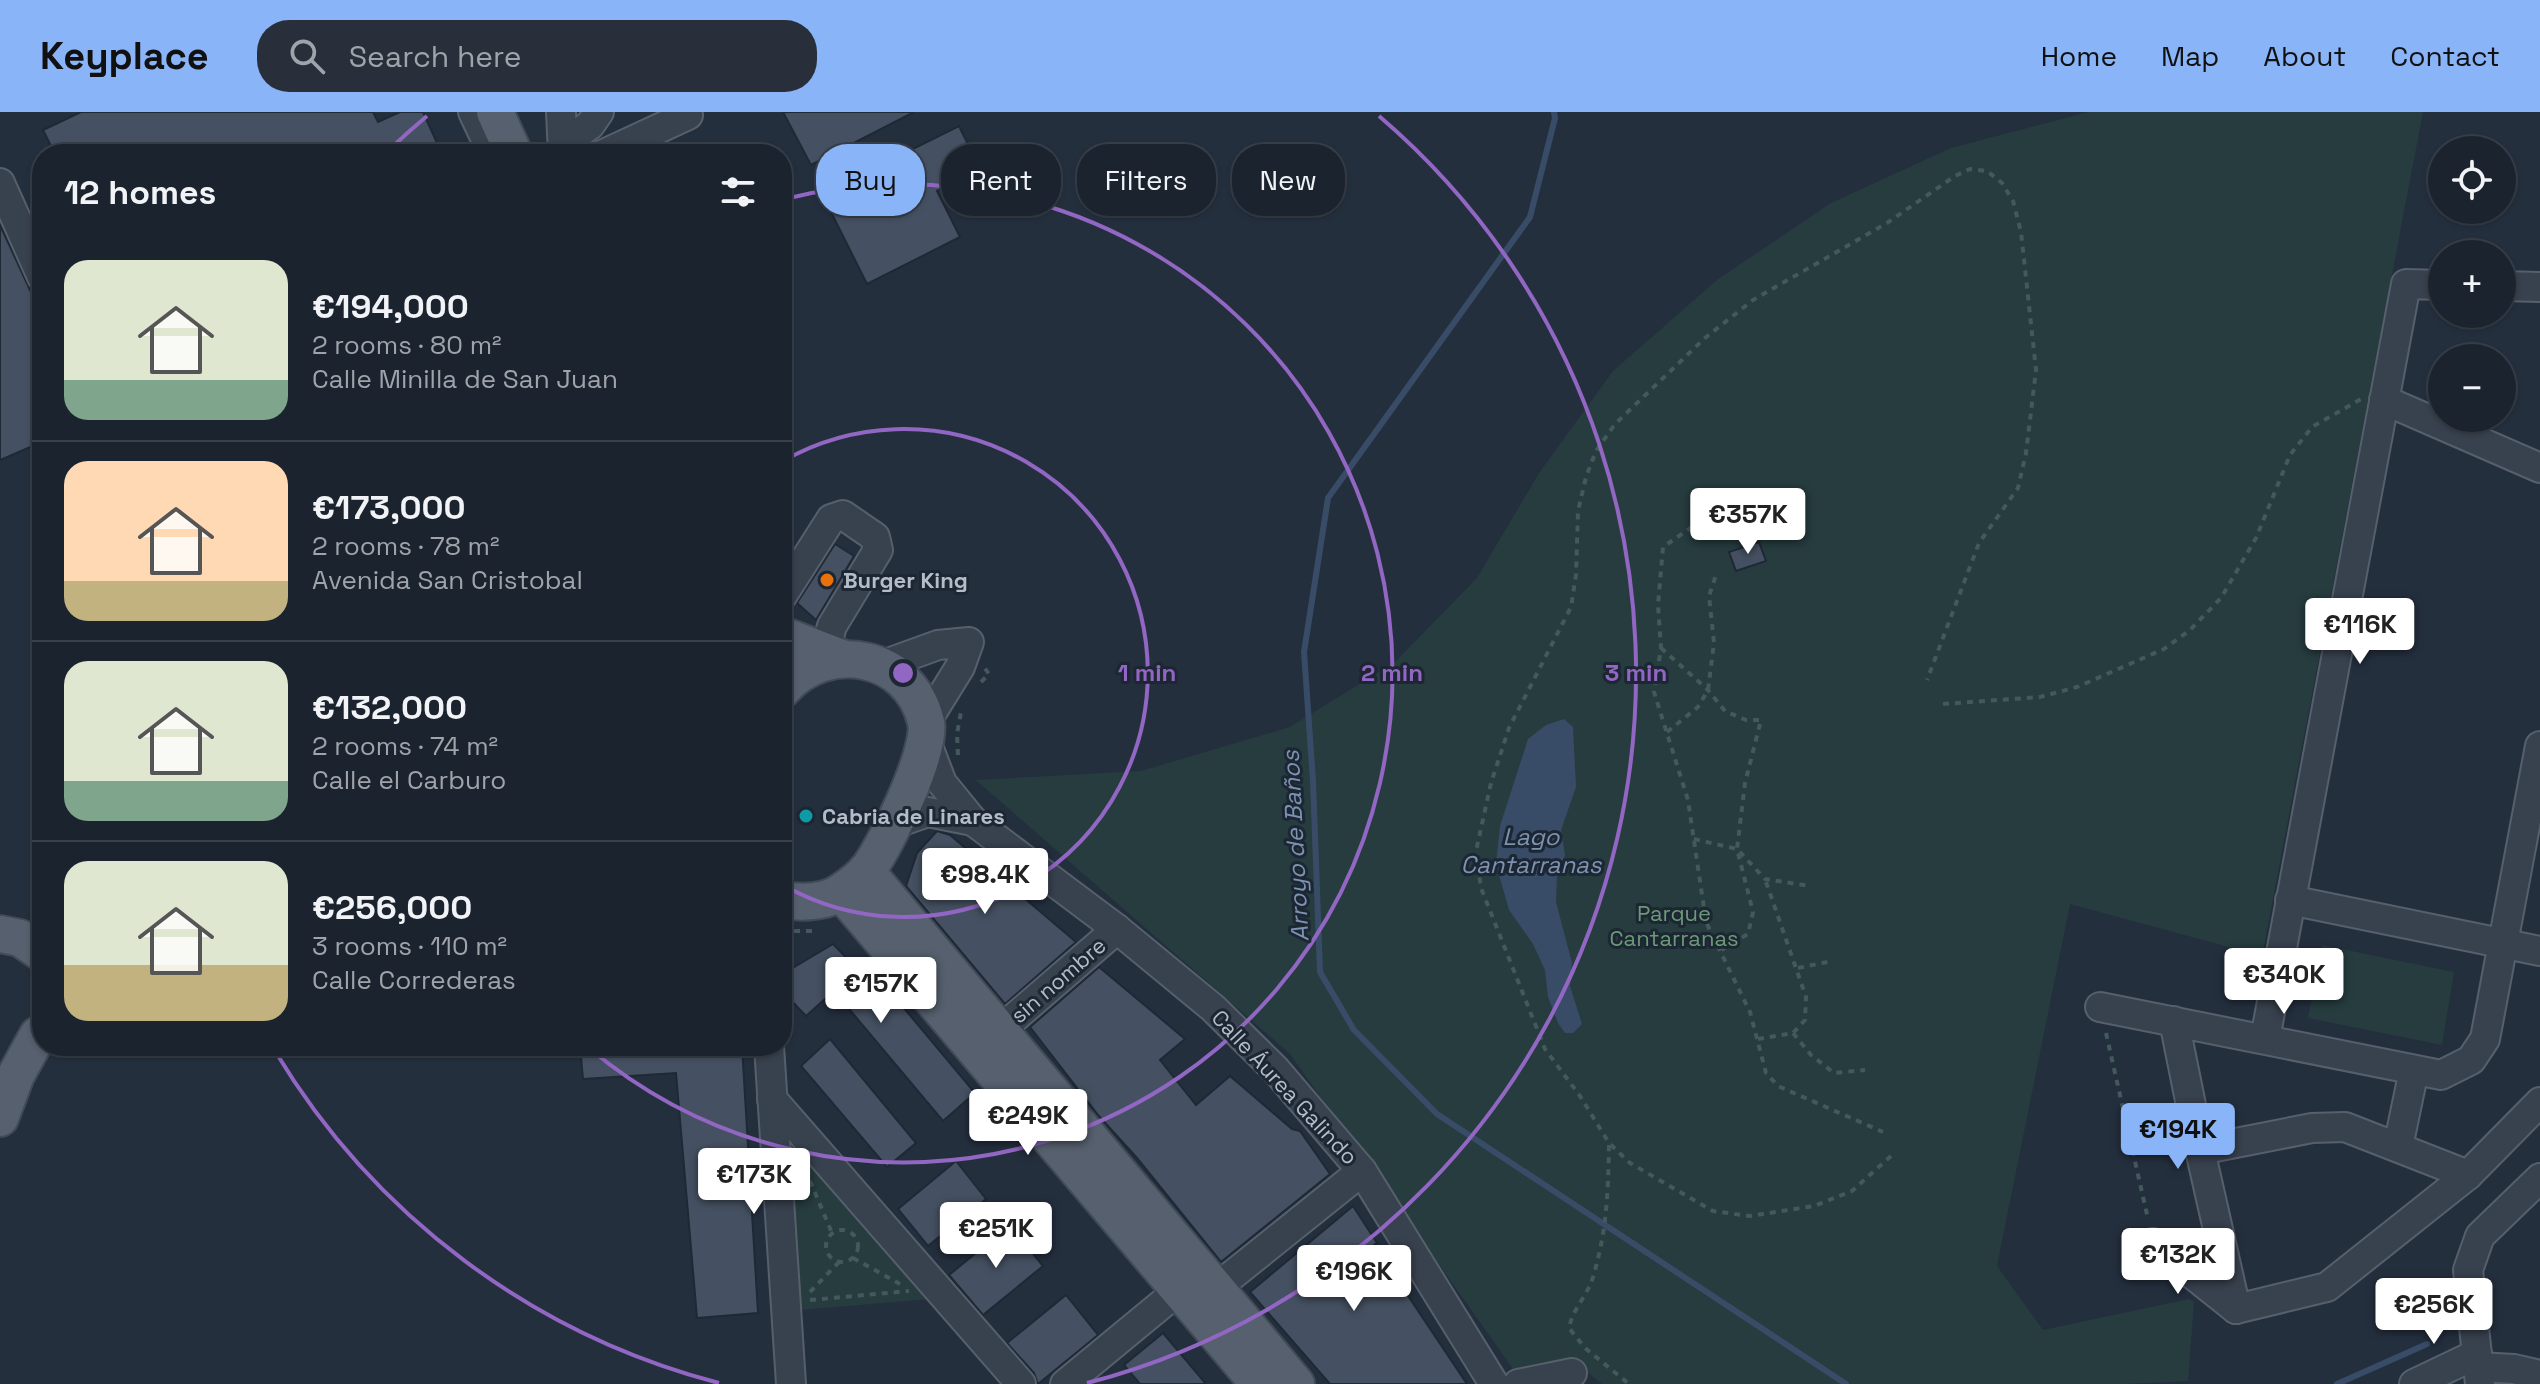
<!DOCTYPE html>
<meta charset="utf-8">
<style>
body{margin:0;font-family:"Space Grotesk",sans-serif;background:#282f3a;color:#f1f3f6;height:100vh;display:flex;flex-direction:column;font-size:30px;white-space:nowrap}
*{box-sizing:border-box;margin:0}
p{font-size:26px;color:#a0a4aa}
.icon{flex:none;width:44px;height:44px;fill:none;stroke:currentColor;stroke-width:2;stroke-linecap:round;stroke-linejoin:round}
.map{position:relative;flex:1;overflow:hidden}
.details{position:absolute;left:32px;top:32px;width:760px;height:912px;display:flex;flex-direction:column;background:#1b232e;border-radius:32px;box-shadow:0 2px 6px #0004,0 0 0 2px #39404a}
.details>*{flex:none}
.banner{position:absolute;left:816px;top:32px;width:760px;height:72px;display:flex;gap:16px}
.fabs{position:absolute;left:2428px;top:24px;display:grid;gap:16px}
.fabs a{display:grid;place-items:center;width:88px;height:88px;border-radius:50%;background:#1b232e;box-shadow:0 2px 6px #0004,0 0 0 2px #39404a;font-size:40px}
.price{position:absolute;translate:-50% -68px;padding:0 18px;border-radius:8px;background:#fff;color:#222;font-size:26px;line-height:52px;filter:drop-shadow(0 2px 4px #0008)}
.price::after{content:'';position:absolute;left:50%;top:48px;width:24px;height:18px;margin-left:-12px;background:inherit;clip-path:polygon(0 0,100% 0,50% 100%)}
.price.current{background:#8ab4f8;color:#111}
ul{padding:0;list-style:none}
li{display:flex;align-items:center;gap:24px;height:200px;padding:0 32px}
li+li{border-top:2px solid #39404a}
li span{display:grid;place-items:center;flex:none;width:224px;height:160px;border-radius:24px;color:#555}
li>.icon{margin-inline-start:auto}
span .icon{width:96px;height:96px;fill:#fffc;stroke-width:1}
li b{font-size:34px}
h2{display:flex;justify-content:space-between;align-items:center;height:96px;padding:0 32px;font-size:34px}
.chip{padding:0 28px;border-radius:32px;background:#1b232e;box-shadow:0 2px 6px #0004,0 0 0 2px #39404a;font-size:28px;line-height:72px}
.chip.current{background:#8ab4f8;color:#111}
header{display:flex;align-items:center;gap:48px;box-sizing:border-box;height:112px;padding:0 40px;background:#8ab4f8;color:#111}
header strong{font-size:38px}
nav{display:flex;gap:44px;margin-inline-start:auto;font-size:28px}
.search{width:560px;height:72px;background:#282f3a;display:flex;align-items:center;gap:20px;box-sizing:border-box;padding:0 28px;border-radius:32px;color:#a0a4aa;font-size:30px}
.map>svg:first-child{display:block}
</style>
<header>
<strong>Keyplace</strong>
<div class="search"><svg class="icon" aria-label="search" viewBox="0 0 24 24"><circle cx="10" cy="10" r="6"/><path d="M15 15l6 6"/></svg>Search here</div>
<nav><a>Home</a><a>Map</a><a>About</a><a>Contact</a></nav>
</header>
<div class="map">
<svg width="2540" height="1272" viewBox="0 0 2540 1272">
<rect width="100%" height="100%" fill="#242f3e"/>
<g fill="#263c3f">
<polygon points="2089,0 2423,0 2262,844 2070,792 1997,1154 2043,1218 2189,1187 2194,1190 2188,1269 2125,1272 1602,1272 1576,1251 1518,1264 1290,942 976,668 1141,659 1290,615 1395,550 1477,466 1539,361 1613,259 1717,168 1831,91 1951,36"/>
<polygon points="2322,833 2454,860 2442,933 2308,906"/>
<polygon points="797,1035 931,1187 799,1198 787,1047"/>
</g>
<polygon fill="#394c67" points="1564,607 1573,615 1576,675 1561,718 1565,743 1557,763 1556,790 1572,851 1570,874 1582,912 1573,921 1565,921 1558,911 1548,885 1545,858 1533,832 1509,798 1496,752 1500,714 1528,627 1546,613"/>
<g fill="none" stroke-linecap="round" stroke-linejoin="round">
<g stroke="#394c67" stroke-width="6">
<polyline points="1554,0 1555,6 1530,105 1328,386 1304,540 1313,669 1320,860 1354,918 1437,1002 1846,1272"/>
<polyline points="2337,1272 2427,1232"/>
</g>
</g>
<g fill="#455162" stroke="#1f2835" stroke-width="2">
<polygon points="81,0 373,0 378,10 400,0 423,0 442,42 135,42 132,36 119,42 55,42 43,18"/>
<polygon points="783,0 914,0 811,53"/>
<polygon points="959,14 980,57 937,79 960,125 867,172 822,82"/>
<polygon points="0,113 42,204 42,330 0,348"/>
<polygon points="1759,430 1766,449 1736,459 1729,440"/>
<polygon points="835,432 854,444 816,508 797,491"/>
<polygon points="937,719 950,723 1076,830 1005,892 906,774 917,741"/>
<polygon points="833,832 870,870 877,864 975,981 943,1009 834,879 806,904 786,883 786,860"/>
<polygon points="1099,855 1185,927 1160,948 1196,993 1230,964 1292,1017 1300,1019 1330,1062 1221,1150 1137,1046 1098,1003 1030,915"/>
<polygon points="830,927 916,1031 887,1055 801,954"/>
<polygon points="580,934 742,934 758,1201 697,1206 676,961 583,967"/>
<polygon points="956,1049 986,1087 928,1134 898,1097"/>
<polygon points="1353,1094 1377,1131 1374,1133 1467,1272 1330,1272 1250,1180"/>
<polygon points="1010,1113 1043,1154 983,1203 949,1163"/>
<polygon points="1066,1183 1098,1223 1038,1272 1034,1261 1007,1231"/>
<polygon points="1163,1221 1206,1272 1140,1272 1124,1253"/>
</g>
<g fill="none" stroke-linecap="round" stroke-linejoin="round">
<defs>
<g id="minor">
<polyline points="473,0 493,42"/>
<polyline points="561,0 563,42"/>
<polyline points="578,42 563,32 590,13 599,0"/>
<polyline points="604,42 688,3"/>
<polyline points="0,71 42,165"/>
<polyline points="2502,174 2540,175"/>
<polyline points="2384,288 2540,356"/>
<polyline points="782,484 831,407 843,403 875,425 878,438 832,514 829,525 831,537"/>
<polyline points="880,554 938,533 969,530 960,555 926,610"/>
<polyline points="926,629 942,671 973,709 1117,817 1213,896 1276,958 1362,1059 1494,1272"/>
<polyline points="891,713 928,700 973,709"/>
<polyline points="2290,788 2540,839"/>
<polyline points="2100,895 2441,963 2471,948 2485,927 2540,634"/>
<polyline points="2174,909 2200,1038 2236,1197"/>
<polyline points="999,919 1117,817"/>
<polyline points="2265,927 2406,172 2442,173"/>
<polyline points="769,934 791,1272"/>
<polyline points="772,987 1021,1272"/>
<polyline points="2398,1035 2414,958"/>
<polyline points="2200,1038 2312,1016 2345,1015 2468,1063"/>
<polyline points="2153,1131 2236,1197"/>
<polyline points="1215,1177 1362,1059"/>
<polyline points="2236,1197 2327,1175 2468,1063 2540,990"/>
<polyline points="2478,1255 2514,1257 2540,1263"/>
<polyline points="1065,1272 1179,1178"/>
<polyline points="1518,1272 1572,1261"/>
<polyline points="2414,1272 2477,1242"/>
<polyline points="2480,1272 2468,1158 2480,1124 2540,1066"/>
</g>
<g id="major">
<polyline points="495,0 514,42"/>
<polyline points="782,523 842,546"/>
<path d="M782,578C826,527 910,541 926,610C932,639 887,731 869,756C862,765 851,773 841,780C824,791 802,791 782,788"/>
<polyline points="866,759 1296,1272"/>
<polyline points="841,780 1259,1272"/>
<polyline points="0,822 20,826 42,841"/>
<polyline points="0,1006 16,963 38,923"/>
</g>
</defs>
<use href="#minor" stroke="#565f6c" stroke-width="32"/>
<use href="#major" stroke="#414a57" stroke-width="40"/>
<g stroke="#44595c" stroke-width="4" stroke-dasharray="6 6" stroke-linecap="butt">
<polyline points="1702,408 1663,435 1658,493 1661,536 1654,580 1688,688 1706,810 1750,900 1766,961 1778,974 1883,1020"/>
<polyline points="1661,536 1708,578 1725,599 1746,608 1761,608 1745,671 1737,737 1753,800 1748,822 1720,839"/>
<polyline points="981,570 989,562 984,555"/>
<polyline points="1943,592 2040,585 2077,575 2164,537 2190,518 2221,486 2256,426 2290,343 2312,315 2361,287"/>
<polyline points="1667,620 1698,595 1708,578 1714,531 1709,484 1717,460"/>
<polyline points="958,643 957,622 961,600"/>
<polyline points="1694,727 1737,737 1765,767 1810,774"/>
<polyline points="782,819 815,819"/>
<polyline points="1798,856 1832,849"/>
<polyline points="1793,921 1811,943 1834,961 1865,958"/>
<polyline points="2106,921 2148,1107"/>
<polyline points="1758,927 1793,921 1805,908 1806,885 1765,767"/>
<path d="M1609,1033C1608,1080 1607,1119 1593,1165C1588,1183 1573,1196 1569,1216L1585,1236L1629,1272"/>
<polyline points="1891,1044 1852,1079 1814,1094 1750,1104 1713,1099 1630,1051 1609,1031 1580,984 1545,937 1481,776 1476,739 1491,671 1509,616 1571,495 1576,463 1578,399 1586,365 1596,339 1615,312 1705,226 1753,188 1887,111 1955,64 1970,57 1987,59 2002,71 2013,89 2021,120 2036,258 2026,341 2018,376 1979,431 1927,568"/>
<polyline points="810,1069 832,1121"/>
<circle cx="842" cy="1134" r="16"/>
<polyline points="853,1146 900,1172"/>
<polyline points="810,1180 839,1150"/>
<polyline points="810,1188 909,1179"/>
</g>
<use href="#minor" stroke="#38414e" stroke-width="28"/>
<use href="#major" stroke="#56606e" stroke-width="36"/>
</g>
<g fill="none" stroke="#9266c3" stroke-width="4">
<path d="M783 349A244 244 0 1 1 783 773"/>
<path d="M785 87A489 489 0 1 1 589 936"/>
<path d="M719 1271A733 733 0 0 1 275 939M389 38A733 733 0 0 1 427 4M1379 4A733 733 0 0 1 1087 1271"/>
</g>
<circle fill="#e8710a" stroke="#1d2633" stroke-width="3" cx="827" cy="468" r="8"/>
<circle fill="#0f9aa8" stroke="#1d2633" stroke-width="3" cx="806" cy="704" r="8"/>
<g text-anchor="middle" dominant-baseline="central" stroke-width="6" stroke-linejoin="round" paint-order="stroke">
<g font-size="22" font-weight="bold" fill="#b4bcc9" stroke="#1d2633" text-anchor="start">
<text x="843" y="468">Burger King</text>
<text x="822" y="704">Cabria de Linares</text>
</g>
<g font-size="22" fill="#6b9a76" stroke="#1d2633">
<text x="1674" y="801">Parque<tspan x="1674" dy="25">Cantarranas</tspan></text>
</g>
<g font-size="22" fill="#b4bcc9" stroke="#1d2633">
<text transform="translate(1058 868) rotate(-41)">sin nombre</text>
<text transform="translate(1285 975) rotate(47)">Calle Áurea Galindo</text>
</g>
<g font-size="24" font-style="italic" fill="#7c92b1" stroke="#1d2633">
<text x="1531" y="724">Lago<tspan x="1531" dy="28">Cantarranas</tspan></text>
<text transform="translate(1295 734) rotate(-93)">Arroyo de Baños</text>
</g>
</g>
<circle cx="903" cy="561" r="12" fill="#9266c3" stroke="#1d2633" stroke-width="4"/>
<g font-size="24" text-anchor="middle" font-weight="bold" fill="#9266c3" stroke="#1d2633" stroke-width="6" stroke-linejoin="round" paint-order="stroke">
<text x="1147" y="569">1 min</text>
<text x="1392" y="569">2 min</text>
<text x="1636" y="569">3 min</text>
</g>
</svg>
<div class="fabs">
<a><svg class="icon" aria-label="locate" viewBox="0 0 24 24"><circle cx="12" cy="12" r="6"/><path d="M12 2v4M12 18v4M2 12h4M18 12h4"/></svg></a>
<a>+</a>
<a>−</a>
</div>
<b class="price" style="left:1748px;top:444px">€357K</b>
<b class="price" style="left:2360px;top:554px">€116K</b>
<b class="price" style="left:985px;top:804px">€98.4K</b>
<b class="price" style="left:2284px;top:904px">€340K</b>
<b class="price" style="left:881px;top:913px">€157K</b>
<b class="price" style="left:1028px;top:1045px">€249K</b>
<b class="price current" style="left:2178px;top:1059px">€194K</b>
<b class="price" style="left:754px;top:1104px">€173K</b>
<b class="price" style="left:996px;top:1158px">€251K</b>
<b class="price" style="left:2178px;top:1184px">€132K</b>
<b class="price" style="left:1354px;top:1201px">€196K</b>
<b class="price" style="left:2434px;top:1234px">€256K</b>
<div class="banner">
<a class="chip current">Buy</a>
<a class="chip">Rent</a>
<a class="chip">Filters</a>
<a class="chip">New</a>
</div>
<section class="details">
<h2>12 homes<svg class="icon" aria-label="filters" viewBox="0 0 24 24"><path d="M4 7h16M4 17h16"/><circle cx="9" cy="7" r="2"/><circle cx="15" cy="17" r="2"/></svg></h2>
<ul>
<li><span style="background:linear-gradient(#dfe7d0 75%,#7fa58c 0)"><svg class="icon" aria-label="home" viewBox="0 0 24 24"><path d="M3 11l9-7 9 7M6 9v11h12V9"/></svg></span><div><b>€194,000</b><p>2 rooms · 80 m²</p><p>Calle Minilla de San Juan</p></div></li>
<li><span style="background:linear-gradient(#ffd9b3 75%,#c2b280 0)"><svg class="icon" aria-label="home" viewBox="0 0 24 24"><path d="M3 11l9-7 9 7M6 9v11h12V9"/></svg></span><div><b>€173,000</b><p>2 rooms · 78 m²</p><p>Avenida San Cristobal</p></div></li>
<li><span style="background:linear-gradient(#dfe7d0 75%,#7fa58c 0)"><svg class="icon" aria-label="home" viewBox="0 0 24 24"><path d="M3 11l9-7 9 7M6 9v11h12V9"/></svg></span><div><b>€132,000</b><p>2 rooms · 74 m²</p><p>Calle el Carburo</p></div></li>
<li><span style="background:linear-gradient(#dfe7d0 65%,#c2b280 0)"><svg class="icon" aria-label="home" viewBox="0 0 24 24"><path d="M3 11l9-7 9 7M6 9v11h12V9"/></svg></span><div><b>€256,000</b><p>3 rooms · 110 m²</p><p>Calle Correderas</p></div></li>
</ul>
</section>
</div>
